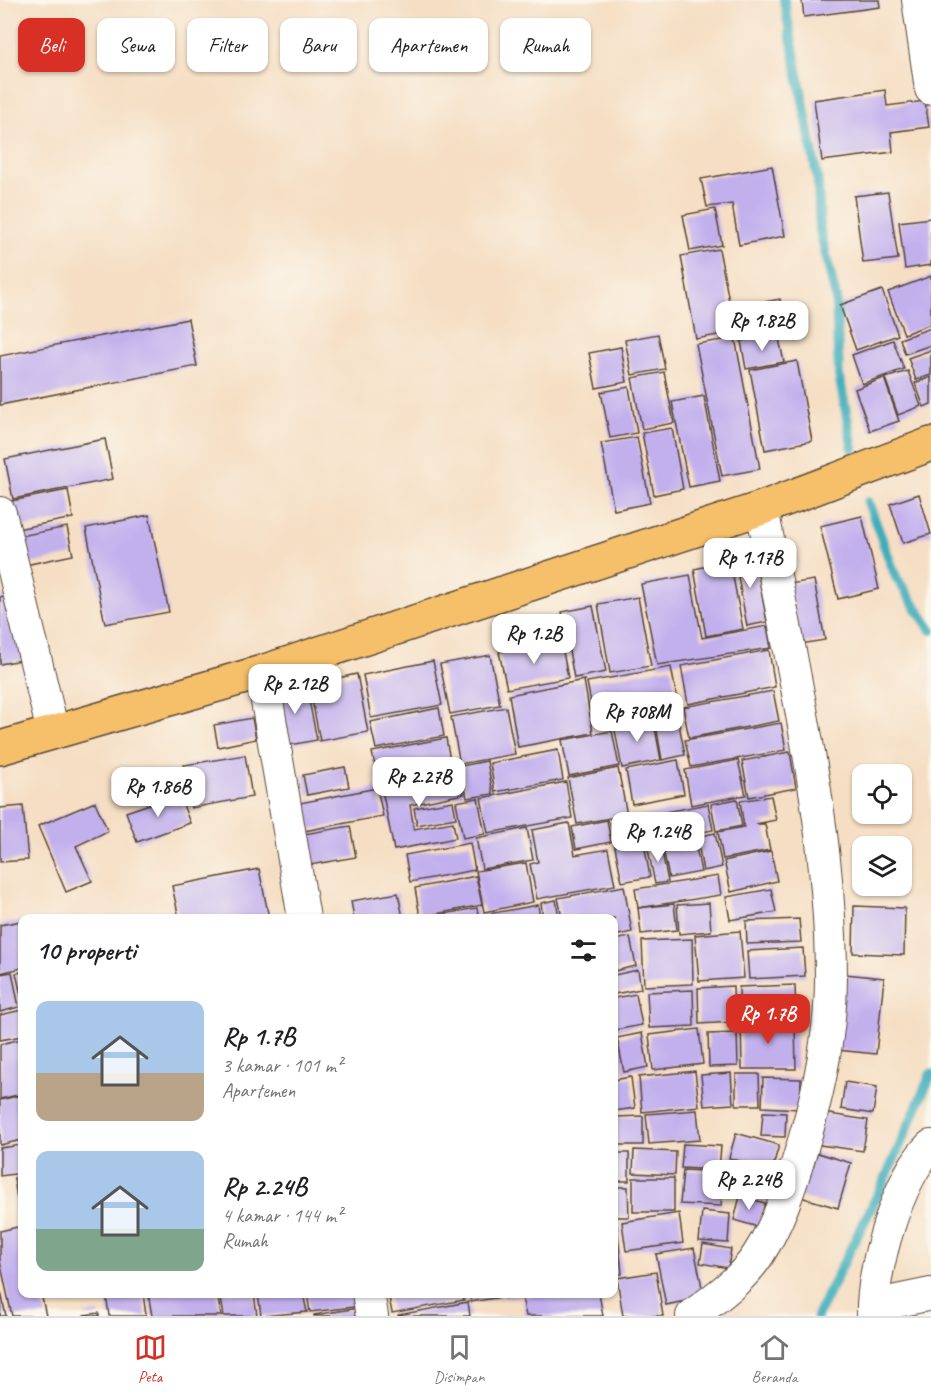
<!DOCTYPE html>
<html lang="id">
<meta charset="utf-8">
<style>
body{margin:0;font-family:Caveat,sans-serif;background:#f2f2f2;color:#202124;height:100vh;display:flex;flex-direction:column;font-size:22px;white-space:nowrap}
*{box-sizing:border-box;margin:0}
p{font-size:20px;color:#757577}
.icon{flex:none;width:33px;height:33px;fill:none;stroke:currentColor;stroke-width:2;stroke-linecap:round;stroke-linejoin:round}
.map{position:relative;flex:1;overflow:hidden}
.details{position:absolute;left:18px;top:914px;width:600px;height:384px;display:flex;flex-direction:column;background:#fff;border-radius:12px;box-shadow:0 2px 4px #0004}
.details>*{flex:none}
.guide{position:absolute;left:18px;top:18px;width:600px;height:54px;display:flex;gap:12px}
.controls{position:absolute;left:852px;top:764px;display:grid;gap:12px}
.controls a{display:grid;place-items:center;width:60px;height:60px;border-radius:12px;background:#fff;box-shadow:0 2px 4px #0004;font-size:30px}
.price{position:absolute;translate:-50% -51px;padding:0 14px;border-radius:12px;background:#fff;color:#222;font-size:20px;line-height:39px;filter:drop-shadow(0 2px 3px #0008)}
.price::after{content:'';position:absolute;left:50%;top:36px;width:18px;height:14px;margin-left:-9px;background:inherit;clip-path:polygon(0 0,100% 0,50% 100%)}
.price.current{background:#d93025;color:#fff}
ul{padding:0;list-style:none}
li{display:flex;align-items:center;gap:18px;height:150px;padding:0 18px}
li span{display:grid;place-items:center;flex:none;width:168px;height:120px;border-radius:12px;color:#555}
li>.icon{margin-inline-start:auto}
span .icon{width:72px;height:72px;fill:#fffc;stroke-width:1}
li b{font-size:26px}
h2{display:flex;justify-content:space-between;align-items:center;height:72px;padding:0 18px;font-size:26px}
.tag{padding:0 21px;border-radius:12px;background:#fff;box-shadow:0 2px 4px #0004;font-size:21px;line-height:54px}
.tag.current{background:#d93025;color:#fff}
.tabs{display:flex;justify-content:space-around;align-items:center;height:84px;border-top:2px solid #e0e0e0;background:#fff;font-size:16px;color:#757577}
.tabs a{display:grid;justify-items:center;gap:3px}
.tabs .current{color:#d93025}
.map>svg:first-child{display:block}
</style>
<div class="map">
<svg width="931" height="1316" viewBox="0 0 931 1316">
<rect width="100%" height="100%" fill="#fbf7ec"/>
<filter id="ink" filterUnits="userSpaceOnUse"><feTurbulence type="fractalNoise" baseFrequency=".0167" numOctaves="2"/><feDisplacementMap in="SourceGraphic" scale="12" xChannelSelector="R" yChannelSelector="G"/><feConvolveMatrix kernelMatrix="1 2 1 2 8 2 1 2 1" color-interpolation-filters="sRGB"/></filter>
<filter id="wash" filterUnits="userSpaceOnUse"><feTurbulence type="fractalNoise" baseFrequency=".008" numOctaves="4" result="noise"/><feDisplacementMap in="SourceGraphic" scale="24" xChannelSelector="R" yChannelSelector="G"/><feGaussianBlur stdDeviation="1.35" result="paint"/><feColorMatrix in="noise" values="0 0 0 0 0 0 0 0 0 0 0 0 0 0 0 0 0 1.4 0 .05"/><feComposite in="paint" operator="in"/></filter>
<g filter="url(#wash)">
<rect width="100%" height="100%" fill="#f5dec3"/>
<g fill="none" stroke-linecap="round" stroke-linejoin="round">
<g stroke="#3eadbb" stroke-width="10">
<polyline points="784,0 818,181 820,230 836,298 839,375 853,449"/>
<polyline points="868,502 896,577 931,630"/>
<polyline points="817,1316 884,1182 931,1074"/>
</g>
</g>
<g id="blocks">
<g fill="#c2b0ed">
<polygon points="802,0 879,0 880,7 804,17"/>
<polygon points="885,90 887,106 925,101 929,127 891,132 893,152 822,161 814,100"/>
<polygon points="772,166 785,236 739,245 732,204 707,207 701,179"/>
<polygon points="888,192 898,259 863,263 854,196"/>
<polygon points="715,209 722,245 690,251 683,215"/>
<polygon points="931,218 931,265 905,269 899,222"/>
<polygon points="719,249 735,332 696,339 681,256"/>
<polygon points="931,276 931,324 904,334 888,292"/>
<polygon points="882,290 898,335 856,350 840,305"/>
<polygon points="780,299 786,329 753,335 748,305"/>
<polygon points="188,319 197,366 0,405 0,356"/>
<polygon points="931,328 931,345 905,354 900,339"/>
<polygon points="658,334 665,369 632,375 625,340"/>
<polygon points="778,334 784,362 746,369 741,341"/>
<polygon points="735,338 760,469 722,476 696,344"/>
<polygon points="893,340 904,369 862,384 852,355"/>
<polygon points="621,347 627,382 596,388 589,353"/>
<polygon points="931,350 931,375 916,380 908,358"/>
<polygon points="797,361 812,441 765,450 750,370"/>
<polygon points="908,371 921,406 898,415 885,378"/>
<polygon points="664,372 674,423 642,429 632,378"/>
<polygon points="931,377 931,404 924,407 915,383"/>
<polygon points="884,378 899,421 870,431 855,389"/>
<polygon points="629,387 637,433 610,438 601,392"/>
<polygon points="704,396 720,481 689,487 672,402"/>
<polygon points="672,428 683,489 654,495 642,433"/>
<polygon points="637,437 650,503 614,510 601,443"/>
<polygon points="105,439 113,479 13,499 5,459"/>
<polygon points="68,490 73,518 12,530 6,502"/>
<polygon points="919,494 931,534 903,543 890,504"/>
<polygon points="149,515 169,612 105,624 86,528"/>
<polygon points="862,516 879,589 838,599 820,526"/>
<polygon points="67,527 73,555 25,565 20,536"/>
<polygon points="754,552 767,622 747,626 734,555"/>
<polygon points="730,561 743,629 706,636 694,569"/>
<polygon points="690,575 702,638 767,626 771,648 657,665 641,584"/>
<polygon points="814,580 825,640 801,644 789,584"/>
<polygon points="13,594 27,659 0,664 0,597"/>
<polygon points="638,597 651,666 610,673 598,604"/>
<polygon points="593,606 606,672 574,678 562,612"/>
<polygon points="561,641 568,678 507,689 499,652"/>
<polygon points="769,650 775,687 688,704 681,666"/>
<polygon points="490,655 500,705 450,714 440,664"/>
<polygon points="433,661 442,705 371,718 363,675"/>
<polygon points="671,667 678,704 594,719 587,682"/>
<polygon points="357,674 368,732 320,741 309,684"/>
<polygon points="584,680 593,733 518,747 509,695"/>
<polygon points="306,685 317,740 285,746 274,690"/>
<polygon points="773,691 779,721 689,738 683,707"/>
<polygon points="506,707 515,754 460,764 451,717"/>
<polygon points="439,708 444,736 376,749 370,722"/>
<polygon points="676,709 685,755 662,760 654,713"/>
<polygon points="252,718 256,739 218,747 214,725"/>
<polygon points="653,718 661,760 622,768 614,725"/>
<polygon points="781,723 786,750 691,767 685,740"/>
<polygon points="612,731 619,766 569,776 562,740"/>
<polygon points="446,738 451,766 378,780 372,752"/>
<polygon points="558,750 563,780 495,792 490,763"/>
<polygon points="790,752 796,788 749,797 742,761"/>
<polygon points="245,755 252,797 191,808 184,765"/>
<polygon points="678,760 684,794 632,804 626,770"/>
<polygon points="738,760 746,795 691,805 685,770"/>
<polygon points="487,761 493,794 467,798 461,766"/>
<polygon points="345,767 349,787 307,795 303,775"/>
<polygon points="618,768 627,815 577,824 568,778"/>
<polygon points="459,771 464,794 410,805 414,829 453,822 456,838 394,850 381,785"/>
<polygon points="566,782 572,818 488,833 481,798"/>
<polygon points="377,788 383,816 304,831 300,803"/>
<polygon points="179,794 190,823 137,842 126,812"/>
<polygon points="771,796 776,820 756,824 765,824 770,850 723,859 718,832 744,827 740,801"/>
<polygon points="478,798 485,834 463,838 456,802"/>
<polygon points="737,799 742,826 716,831 711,804"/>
<polygon points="453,801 456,818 417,825 414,808"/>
<polygon points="95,802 108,831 76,846 92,881 66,892 38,826"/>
<polygon points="708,804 713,830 644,843 650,877 622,882 610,822"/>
<polygon points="23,806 28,860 0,862 0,808"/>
<polygon points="607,820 611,842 576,849 572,827"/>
<polygon points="569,823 575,855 608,849 615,885 537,899 530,864 538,862 532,830"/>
<polygon points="350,826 356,857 310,865 304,834"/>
<polygon points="527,828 533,860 482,869 476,838"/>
<polygon points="715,833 722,867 703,871 697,837"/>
<polygon points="694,837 701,872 669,878 662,843"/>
<polygon points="660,842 668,882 655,884 647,844"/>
<polygon points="470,843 475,870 410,882 405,855"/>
<polygon points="771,851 777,881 731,892 724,861"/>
<polygon points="526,863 533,902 484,912 476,871"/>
<polygon points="259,869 269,918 179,918 172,886"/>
<polygon points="476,876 482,905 420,917 415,888"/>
<polygon points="718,876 721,895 638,908 635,889"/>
<polygon points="624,886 632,932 614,936 614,918 562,918 558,898"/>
<polygon points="771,889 776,912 730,920 726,897"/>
<polygon points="398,893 403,918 354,918 351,901"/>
<polygon points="556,900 559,918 543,918 541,903"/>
<polygon points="709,903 711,931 679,934 677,905"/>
<polygon points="674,904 677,930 641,934 638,908"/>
<polygon points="538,905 540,918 484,918 483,915"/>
<polygon points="854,906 905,908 904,955 853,953"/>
<polygon points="477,908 479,918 428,918 428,917"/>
<polygon points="799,919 801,942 747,944 746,921"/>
<polygon points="22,921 22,968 0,973 0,925"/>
<polygon points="740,931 744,978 699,981 695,935"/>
<polygon points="630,937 636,966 614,971 614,940"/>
<polygon points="692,939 693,984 644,986 642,941"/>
<polygon points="803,948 805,976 749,979 747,951"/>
<polygon points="638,970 641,989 614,994 614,975"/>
<polygon points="12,972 19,1007 0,1012 0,974"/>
<polygon points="22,972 22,1000 16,973"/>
<polygon points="845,974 884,978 876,1054 837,1050"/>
<polygon points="795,985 796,1014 740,1016 739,987"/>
<polygon points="733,986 734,1022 699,1024 698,988"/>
<polygon points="693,990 694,1026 649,1028 647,992"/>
<polygon points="636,994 642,1025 615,1030 614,998"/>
<polygon points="22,1010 22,1036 0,1040 0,1015"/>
<polygon points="741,1021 795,1021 796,1069 742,1069"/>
<polygon points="699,1029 703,1064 653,1070 649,1035"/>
<polygon points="642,1033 648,1067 624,1072 617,1038"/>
<polygon points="737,1033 738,1066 709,1067 708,1034"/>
<polygon points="22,1039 22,1094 0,1099 0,1044"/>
<polygon points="695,1071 699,1106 642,1112 639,1077"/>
<polygon points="731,1073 733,1104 704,1106 701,1075"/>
<polygon points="736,1074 759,1074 760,1105 736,1105"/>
<polygon points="631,1077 635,1108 614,1111 614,1080"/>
<polygon points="763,1078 801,1079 800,1109 762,1107"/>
<polygon points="845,1082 877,1087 873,1114 841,1109"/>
<polygon points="22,1095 22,1140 0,1145 0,1100"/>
<polygon points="697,1110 700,1140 649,1144 646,1114"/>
<polygon points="763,1112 786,1113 785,1137 761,1136"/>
<polygon points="817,1112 868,1120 863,1151 813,1144"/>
<polygon points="643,1116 643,1145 614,1145 614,1117"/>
<polygon points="736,1133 779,1145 772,1170 729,1158"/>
<polygon points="683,1144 721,1146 719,1170 681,1168"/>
<polygon points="22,1145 22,1173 0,1176 0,1148"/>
<polygon points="634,1150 676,1152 675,1175 633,1173"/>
<polygon points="811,1151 851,1163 838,1208 797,1196"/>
<rect x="614" y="1153" width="15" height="28"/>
<polygon points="733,1166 770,1173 766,1198 729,1192"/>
<polygon points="683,1170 723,1172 721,1206 680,1204"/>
<polygon points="22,1177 22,1226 21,1226 14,1178"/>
<rect x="633" y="1178" width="41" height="34"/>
<polygon points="614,1187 628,1187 629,1217 614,1217"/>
<polygon points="740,1196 765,1203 758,1227 734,1220"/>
<polygon points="702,1211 730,1214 728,1243 699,1241"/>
<polygon points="679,1213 683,1243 626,1251 622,1222"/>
<polygon points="22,1226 22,1293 41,1293 46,1316 12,1316 0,1261 0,1231"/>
<polygon points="617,1226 622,1274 614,1275 614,1227"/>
<polygon points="703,1244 731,1249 728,1268 700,1263"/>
<polygon points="694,1248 704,1297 666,1305 656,1254"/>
<polygon points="656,1272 663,1316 623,1316 617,1278"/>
<polygon points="1,1292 6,1316 0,1316"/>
<polygon points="106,1293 143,1293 146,1316 109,1316"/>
<polygon points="148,1293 217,1293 221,1316 152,1316"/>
<polygon points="220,1293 254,1293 257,1316 224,1316"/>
<polygon points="258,1293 303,1293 307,1312 261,1316"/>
<polygon points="307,1293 352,1293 354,1307 310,1312"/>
<polygon points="388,1293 462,1293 464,1300 392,1313"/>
<polygon points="469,1293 501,1293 501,1297 471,1302"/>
<polygon points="503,1293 525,1293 526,1294 504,1298"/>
<polygon points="542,1293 599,1293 603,1316 526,1316 522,1297"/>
<polygon points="468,1302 470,1316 398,1316 398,1315"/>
<polygon points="359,1308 360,1316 314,1316 314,1315"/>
<polygon points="99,1313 99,1316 84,1316 84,1315"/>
</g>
</g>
</g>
<g filter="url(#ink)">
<use href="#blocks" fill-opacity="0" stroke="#574537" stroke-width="1.5"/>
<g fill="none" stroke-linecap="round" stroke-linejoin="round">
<defs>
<g id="street">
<polyline points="918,0 931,89"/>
<polyline points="0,513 53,732"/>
<polyline points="262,672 304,918"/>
<polyline points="368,1293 372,1316"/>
<polyline points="873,1306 931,1294"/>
<path d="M692,1316C715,1298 742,1280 758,1255C779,1222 790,1188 801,1151C818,1096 831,1035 831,978C831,823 790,660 762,508"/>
<path d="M873,1316C871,1271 898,1177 931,1146"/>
</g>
<polyline id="highway" points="0,748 262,672 762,508 931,444"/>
</defs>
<use href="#street" stroke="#574537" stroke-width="34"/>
<use href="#highway" stroke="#574537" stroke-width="36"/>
<use href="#street" stroke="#fff" stroke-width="32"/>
<use href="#highway" stroke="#f6c06b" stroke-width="33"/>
</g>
</g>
</svg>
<div class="controls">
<a><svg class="icon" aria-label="locate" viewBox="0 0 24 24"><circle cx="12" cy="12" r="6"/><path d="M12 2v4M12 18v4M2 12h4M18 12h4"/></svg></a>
<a><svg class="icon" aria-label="layers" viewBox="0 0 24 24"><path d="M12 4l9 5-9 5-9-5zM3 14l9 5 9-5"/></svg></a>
</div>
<b class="price" style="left:762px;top:352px">Rp 1.82B</b>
<b class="price" style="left:750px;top:589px">Rp 1.17B</b>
<b class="price" style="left:534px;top:665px">Rp 1.2B</b>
<b class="price" style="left:295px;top:715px">Rp 2.12B</b>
<b class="price" style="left:637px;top:743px">Rp 708M</b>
<b class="price" style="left:419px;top:808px">Rp 2.27B</b>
<b class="price" style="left:158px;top:818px">Rp 1.86B</b>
<b class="price" style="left:658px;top:863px">Rp 1.24B</b>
<b class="price current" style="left:768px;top:1045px">Rp 1.7B</b>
<b class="price" style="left:749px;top:1211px">Rp 2.24B</b>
<div class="guide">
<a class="tag current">Beli</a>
<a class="tag">Sewa</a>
<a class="tag">Filter</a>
<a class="tag">Baru</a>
<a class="tag">Apartemen</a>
<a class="tag">Rumah</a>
</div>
<section class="details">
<h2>10 properti<svg class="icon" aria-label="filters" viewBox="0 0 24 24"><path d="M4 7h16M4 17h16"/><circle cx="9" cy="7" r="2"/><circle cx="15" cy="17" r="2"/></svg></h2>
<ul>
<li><span style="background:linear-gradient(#a9c7e8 60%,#b9a48a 0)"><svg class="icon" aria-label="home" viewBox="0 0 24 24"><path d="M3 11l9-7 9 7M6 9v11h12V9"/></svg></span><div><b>Rp 1.7B</b><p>3 kamar · 101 m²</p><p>Apartemen</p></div></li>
<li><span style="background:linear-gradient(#a9c7e8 65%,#7fa58c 0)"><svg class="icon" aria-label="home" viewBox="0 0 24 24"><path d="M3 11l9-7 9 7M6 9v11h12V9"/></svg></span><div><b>Rp 2.24B</b><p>4 kamar · 144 m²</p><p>Rumah</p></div></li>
</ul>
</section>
</div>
<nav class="tabs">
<a class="current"><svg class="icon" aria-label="map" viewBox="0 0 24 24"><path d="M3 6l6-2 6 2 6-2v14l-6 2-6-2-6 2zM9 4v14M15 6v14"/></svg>Peta</a>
<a><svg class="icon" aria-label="saved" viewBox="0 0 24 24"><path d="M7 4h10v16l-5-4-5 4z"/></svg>Disimpan</a>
<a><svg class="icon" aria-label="home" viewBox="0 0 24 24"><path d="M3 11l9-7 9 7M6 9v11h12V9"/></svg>Beranda</a>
</nav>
